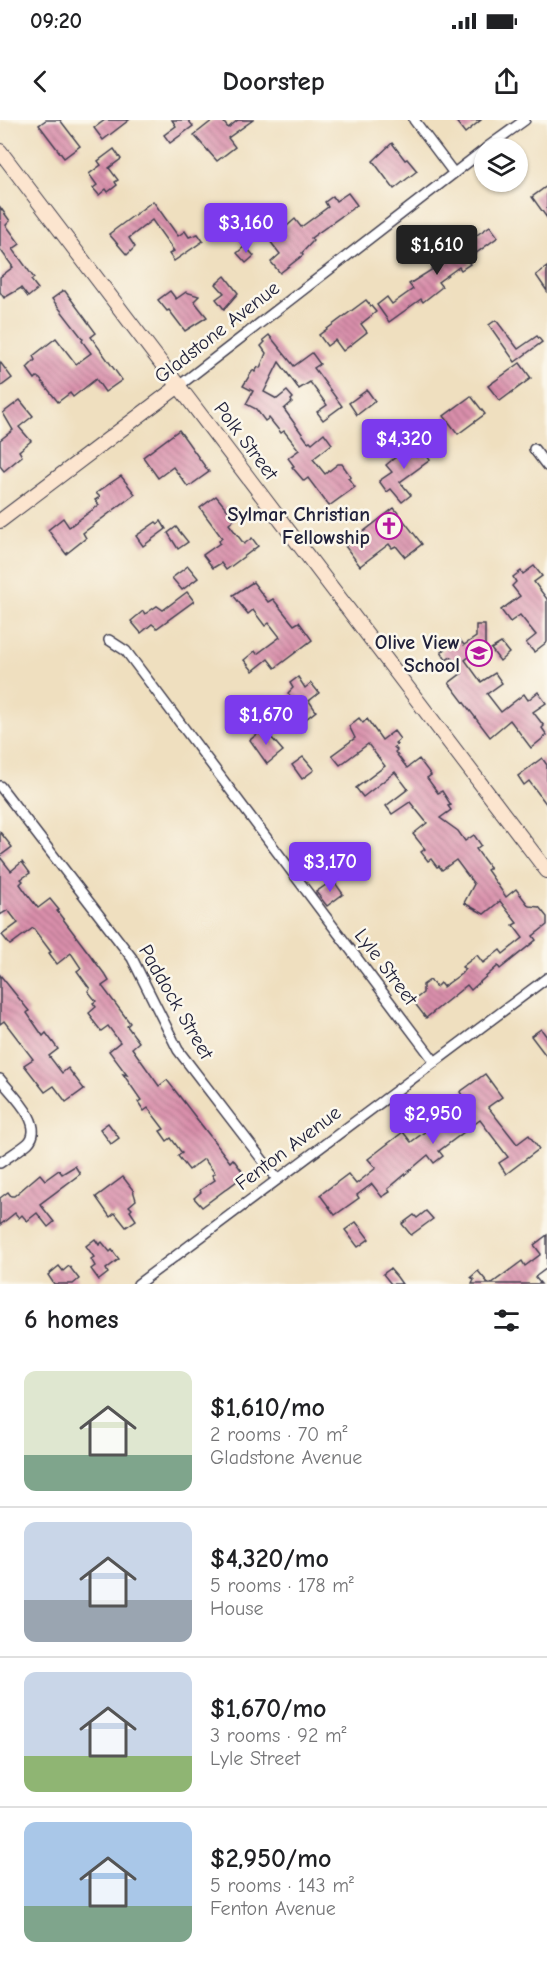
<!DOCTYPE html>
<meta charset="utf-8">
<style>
body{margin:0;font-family:"Comic Neue",sans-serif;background:#f6f6f6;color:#202124;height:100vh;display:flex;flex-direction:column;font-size:22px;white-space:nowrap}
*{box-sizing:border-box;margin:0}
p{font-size:20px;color:#757577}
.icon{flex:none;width:33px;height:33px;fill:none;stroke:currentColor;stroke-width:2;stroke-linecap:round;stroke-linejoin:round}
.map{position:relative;height:1164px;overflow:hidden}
.side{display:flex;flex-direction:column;background:#fff;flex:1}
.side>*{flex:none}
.buttons{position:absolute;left:474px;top:18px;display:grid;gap:12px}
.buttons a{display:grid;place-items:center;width:54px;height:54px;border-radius:50%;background:#fff;box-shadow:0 2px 4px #0004;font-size:30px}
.price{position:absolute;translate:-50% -51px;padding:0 14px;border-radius:6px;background:#7c3aed;color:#fff;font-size:20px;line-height:39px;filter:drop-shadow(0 2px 3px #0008)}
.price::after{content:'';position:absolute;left:50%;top:36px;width:18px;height:14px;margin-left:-9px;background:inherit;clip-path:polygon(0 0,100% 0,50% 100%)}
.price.on{background:#222;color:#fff}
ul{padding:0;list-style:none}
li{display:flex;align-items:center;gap:18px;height:150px;padding:0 24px}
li+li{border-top:2px solid #e0e0e0}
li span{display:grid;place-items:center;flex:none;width:168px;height:120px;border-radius:12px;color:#555}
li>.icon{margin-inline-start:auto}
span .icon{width:72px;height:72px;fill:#fffc;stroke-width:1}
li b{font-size:26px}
h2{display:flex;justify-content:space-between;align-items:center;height:72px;padding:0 24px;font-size:26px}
.status{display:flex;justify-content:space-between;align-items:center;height:42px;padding:0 30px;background:#fff;direction:ltr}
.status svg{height:16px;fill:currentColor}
header{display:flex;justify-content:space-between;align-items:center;height:78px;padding:0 24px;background:#fff;font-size:27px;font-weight:700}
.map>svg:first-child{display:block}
</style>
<div class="status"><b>09:20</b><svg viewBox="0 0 49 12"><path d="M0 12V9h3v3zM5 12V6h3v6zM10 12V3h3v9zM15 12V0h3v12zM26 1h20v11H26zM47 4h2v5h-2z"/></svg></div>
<header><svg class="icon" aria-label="back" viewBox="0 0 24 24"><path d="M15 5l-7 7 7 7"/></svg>Doorstep<svg class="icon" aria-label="share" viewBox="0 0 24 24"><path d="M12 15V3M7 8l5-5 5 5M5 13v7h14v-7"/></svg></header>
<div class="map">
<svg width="547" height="1164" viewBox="0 0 547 1164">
<defs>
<pattern id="building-back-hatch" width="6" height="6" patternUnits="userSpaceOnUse" patternTransform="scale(1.5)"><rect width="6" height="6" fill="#d98fab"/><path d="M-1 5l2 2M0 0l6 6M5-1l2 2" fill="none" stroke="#b0748c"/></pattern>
</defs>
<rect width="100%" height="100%" fill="#fbf7ec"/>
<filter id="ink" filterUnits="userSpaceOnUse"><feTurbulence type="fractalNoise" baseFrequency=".0167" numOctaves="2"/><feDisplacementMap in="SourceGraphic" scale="12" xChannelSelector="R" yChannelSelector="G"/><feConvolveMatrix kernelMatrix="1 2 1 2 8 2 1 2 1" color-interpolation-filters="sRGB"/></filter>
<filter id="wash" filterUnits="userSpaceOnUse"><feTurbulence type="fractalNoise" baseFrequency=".008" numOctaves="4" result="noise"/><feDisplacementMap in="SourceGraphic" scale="24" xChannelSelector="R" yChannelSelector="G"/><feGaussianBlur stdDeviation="1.35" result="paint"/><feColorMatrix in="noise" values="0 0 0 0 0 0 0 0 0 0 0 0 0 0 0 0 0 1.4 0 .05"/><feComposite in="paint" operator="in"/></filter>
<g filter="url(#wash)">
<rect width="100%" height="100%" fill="#efdfbf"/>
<g id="blocks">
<g fill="url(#building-back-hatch)">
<polygon points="46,0 60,0 80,26 64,38 39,5"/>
<polygon points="105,0 129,0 103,20 94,8"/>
<polygon points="172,0 188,0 193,6 170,23 164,15 176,6"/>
<polygon points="213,0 222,0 228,8 238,0 253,0 228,18 235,27 217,41 194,15"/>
<polygon points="455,0 481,0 465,13"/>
<polygon points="392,23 405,40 407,39 417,51 394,69 373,41"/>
<polygon points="114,29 121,39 109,48 118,60 115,62 117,65 108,72 106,69 99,75 93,68 97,65 89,54 101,45 98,41"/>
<polygon points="547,66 547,98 532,77"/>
<polygon points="348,73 357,85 311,118 313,121 302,133 303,135 280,153 271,142 280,134 270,121 295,99 301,107 328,87 325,82 333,76 336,81"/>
<polygon points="153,81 178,116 185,111 189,117 198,114 203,121 174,141 169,134 174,131 152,100 129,118 135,127 127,135 109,114"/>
<polygon points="0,87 10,101 6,105 20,124 13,129 34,158 31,160 38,169 28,177 21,168 4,178 0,172 0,157 13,147 0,129"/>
<polygon points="251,101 259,112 243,125 235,114"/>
<polygon points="490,106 498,117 467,140 470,144 461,150 459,147 438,162 442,167 423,182 421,179 389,202 377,185 387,177 392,184 413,169 409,164 441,144 467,125 465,123"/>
<polygon points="245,126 254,136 246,143 237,133"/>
<polygon points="547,147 547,171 536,155"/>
<polygon points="225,156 238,173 224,189 216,179 224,173 216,164"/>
<polygon points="63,171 65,171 96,213 91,217 122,260 105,272 96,259 73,277 70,273 58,282 40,259 37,257 35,259 27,248 35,240 33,236 56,218 76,244 91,233 82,221 83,219 52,179"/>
<polygon points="170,171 176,179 186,172 199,176 194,181 207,197 185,211 169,190 167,191 158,180"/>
<polygon points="366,180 376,192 361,204 367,212 343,231 335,220 327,226 319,215"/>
<polygon points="496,200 518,229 537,216 542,222 515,242 489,205"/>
<polygon points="269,215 294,246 312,233 320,244 314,248 342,286 323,300 317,292 327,285 310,262 299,269 279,242 264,272 277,279 287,271 293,278 291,280 292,282 284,289 308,322 310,321 312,323 324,313 332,324 313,339 325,354 338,344 342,344 351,357 348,358 355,367 329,386 308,358 304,361 292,347 294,346 288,338 299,330 284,311 281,313 269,298 265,301 256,289 246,284 253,271 243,266 253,250 255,252 258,247 260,248 266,233 261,226 265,222 263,220"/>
<polygon points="0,242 12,258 0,267"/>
<polygon points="520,243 531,258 500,281 488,266"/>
<polygon points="367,270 375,281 357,295 349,283"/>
<polygon points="471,276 485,294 458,314 444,296"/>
<polygon points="20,280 33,296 19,307 31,321 19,331 22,336 4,351 0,346 0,320 13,310 3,293"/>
<polygon points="179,310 209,352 188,367 173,347 158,358 143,337"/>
<polygon points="415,321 430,340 400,362 411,375 402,382 391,369 387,372 379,361 392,352 386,345"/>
<polygon points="121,356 135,374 83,413 86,418 66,434 48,410 63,398 69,407 99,385 95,380 100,377 96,373"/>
<polygon points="216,376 235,399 229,404 244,424 252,418 258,426 226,450 221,443 213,448 203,435 220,423 219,421 222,418 200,388"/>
<polygon points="394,388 422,424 405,437 396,426 392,428 389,424 360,446 345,426"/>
<polygon points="161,401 166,409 143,426 136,416 156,402 158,404"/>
<polygon points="176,407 188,422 178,429 168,413"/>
<polygon points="188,446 198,458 182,470 172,458"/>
<polygon points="534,446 542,456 534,462 547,479 547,522 534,532 526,523 536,515 520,495 510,502 501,490 520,476 512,466 516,462 513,457 521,451 523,454"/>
<polygon points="253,462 268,482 273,479 294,505 299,502 312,520 275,548 268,539 253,551 244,540 255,531 257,534 280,517 269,503 265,506 253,490 248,494 233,475"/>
<polygon points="187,472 194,481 157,508 152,504 141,513 131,501 143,491 145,494 157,486 163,490"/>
<polygon points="476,505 485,505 485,525 465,540 481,562 495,553 502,563 487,574 501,592 524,574 528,580 538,572 546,583 533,592 544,606 542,608 547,615 531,628 510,600 490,617 449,563 462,553 451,537 446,540 441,532 455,521 456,523 460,520 464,525 476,517"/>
<polygon points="501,523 509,533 500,541 491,529"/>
<polygon points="298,557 305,568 311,563 319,573 309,581 316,591 292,610 285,601 292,595 283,583 291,577 288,573 293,568 290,563"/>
<polygon points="359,598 363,603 367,599 382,620 394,611 400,619 395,623 397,625 394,627 397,630 395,632 407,648 419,639 431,655 427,658 438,673 442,671 451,685 448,686 451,690 440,698 458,711 465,721 474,715 481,725 476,729 490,748 487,750 506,777 516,769 529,786 539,787 547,797 547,805 533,816 536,820 500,849 498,846 471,870 467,865 426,898 413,881 423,873 423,865 430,860 436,867 440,863 443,867 461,854 465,849 462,847 477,835 483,843 500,830 503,834 523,818 513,805 517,803 500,781 484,794 464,783 474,764 456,740 442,750 439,746 437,747 431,739 428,741 421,732 425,729 413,714 427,703 410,682 392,694 386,686 408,669 395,652 363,677 356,668 385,646 368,624 340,645 332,635 355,618 349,606"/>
<polygon points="264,609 283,631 267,644 250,620"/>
<polygon points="303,637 314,650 302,659 292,645"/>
<polygon points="542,638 547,645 547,685 529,661 524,665 518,656"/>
<polygon points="0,712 12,727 0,736"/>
<polygon points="0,737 11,751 22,742 30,753 21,759 23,761 20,764 27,774 38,788 50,779 59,790 57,791 106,856 109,861 102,866 130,903 127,906 139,922 132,928 159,966 167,960 230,1042 233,1039 245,1055 202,1087 194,1078 201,1072 200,1070 215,1060 212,1055 215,1053 204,1039 189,1050 178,1036 182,1033 171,1018 167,1021 160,1011 164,1009 148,988 144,991 138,982 141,980 123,954 127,955 109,931 120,922 108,906 101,911 91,898 92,897 89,893 96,887 93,883 96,881 88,871 90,869 77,851 81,848 71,833 57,844 49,833 51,832 33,808 10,825 2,815 18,803 8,790 0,795"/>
<polygon points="333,760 343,774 327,786 316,772"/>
<polygon points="0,855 29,891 27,893 43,916 46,913 58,929 49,936 62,953 68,948 84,969 66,982 54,966 45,972 24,945 33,939 4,901 0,904"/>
<polygon points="541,909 547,917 547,937 531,916"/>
<polygon points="485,954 502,977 488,987 517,1024 529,1015 539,1029 506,1054 499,1043 508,1037 480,1000 439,1031 443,1036 434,1043 428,1035 388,1069 390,1072 382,1077 372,1064 357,1075 359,1078 335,1095 320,1075 348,1054 356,1064 376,1048 368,1039 403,1012 411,1022 434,1005 426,995 440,984 446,992 464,978 460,972"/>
<polygon points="108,1003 119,1018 111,1024 100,1009"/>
<polygon points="75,1046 80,1054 40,1084 54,1102 48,1107 37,1093 27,1101 22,1095 19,1098 15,1093 0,1105 0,1078 8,1072 11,1076 14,1076 40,1054 45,1060 59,1050 62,1054"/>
<polygon points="123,1057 133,1070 136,1080 129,1086 132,1089 130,1091 136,1100 126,1107 115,1093 110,1097 96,1077"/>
<polygon points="426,1091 433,1099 411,1115 402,1104 414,1095 417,1098"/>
<polygon points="356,1102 369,1119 358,1127 345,1110"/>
<polygon points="547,1115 547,1148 535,1157 541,1164 491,1164 522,1141 525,1146 541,1134 534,1125"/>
<polygon points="95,1119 99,1125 102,1122 110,1132 112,1130 119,1139 106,1149 108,1153 99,1160 91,1149 95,1146 91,1139 94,1137 86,1126"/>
<polygon points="59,1146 63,1151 69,1146 79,1159 73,1164 54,1164 48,1155"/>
<polygon points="390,1149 397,1157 402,1164 391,1164 383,1154"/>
<polygon points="478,1151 489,1164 472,1164 474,1160 471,1157"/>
</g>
</g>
</g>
<g filter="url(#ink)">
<use href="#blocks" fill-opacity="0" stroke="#413e4f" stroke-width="1.5"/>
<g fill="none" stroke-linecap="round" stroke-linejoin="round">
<defs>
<g id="street">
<polyline points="414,0 453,52"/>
<polyline points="486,28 525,0"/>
<polyline points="180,265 484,30"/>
<polyline points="534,329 547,346"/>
<polyline points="109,520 126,531 435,942"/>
<polyline points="0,666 132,838 178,930 277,1059"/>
<path d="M0,959C12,974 46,1005 28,1023C20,1030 9,1036 0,1043"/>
<polyline points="138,1164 547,858"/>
</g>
<g id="secondary">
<polyline points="0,31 547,751"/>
<polyline points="0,401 180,265"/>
</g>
</defs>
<use href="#street" stroke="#413e4f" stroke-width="12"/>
<use href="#secondary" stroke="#413e4f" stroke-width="16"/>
<use href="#street" stroke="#fff" stroke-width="9"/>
<use href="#secondary" stroke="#fce5cf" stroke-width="14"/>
</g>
</g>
<defs>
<symbol id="church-ring" viewBox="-11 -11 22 22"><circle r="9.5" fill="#fbf7ec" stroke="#b5179e" stroke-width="1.5"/><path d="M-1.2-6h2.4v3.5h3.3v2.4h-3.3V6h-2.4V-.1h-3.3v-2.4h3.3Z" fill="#b5179e"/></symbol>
<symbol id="school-ring" viewBox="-11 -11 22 22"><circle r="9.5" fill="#fbf7ec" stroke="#b5179e" stroke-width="1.5"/><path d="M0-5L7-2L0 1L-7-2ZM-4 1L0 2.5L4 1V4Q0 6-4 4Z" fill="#b5179e"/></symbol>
</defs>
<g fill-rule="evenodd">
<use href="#church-ring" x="374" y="391" width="30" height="30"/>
<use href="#school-ring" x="464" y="518" width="30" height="30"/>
</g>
<g text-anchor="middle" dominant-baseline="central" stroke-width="5" stroke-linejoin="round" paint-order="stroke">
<g font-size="20" fill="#22223b" stroke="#fbf7ec">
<text transform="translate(217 212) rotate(-38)">Gladstone Avenue</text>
<text transform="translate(246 321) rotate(53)">Polk Street</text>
<text transform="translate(386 847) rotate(53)">Lyle Street</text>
<text transform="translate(176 882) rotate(60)">Paddock Street</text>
<text transform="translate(288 1028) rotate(-37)">Fenton Avenue</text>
</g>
<g font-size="20" font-weight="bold" fill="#22223b" stroke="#fbf7ec" text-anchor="end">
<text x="370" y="394">Sylmar Christian<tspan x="370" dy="23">Fellowship</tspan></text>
<text x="460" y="522">Olive View<tspan x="460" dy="23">School</tspan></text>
</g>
</g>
</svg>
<div class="buttons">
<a><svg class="icon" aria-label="layers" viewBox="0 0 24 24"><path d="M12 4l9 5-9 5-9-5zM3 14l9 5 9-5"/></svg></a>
</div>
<b class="price" style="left:246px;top:134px">$3,160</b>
<b class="price on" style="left:437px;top:156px">$1,610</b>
<b class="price" style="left:404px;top:350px">$4,320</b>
<b class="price" style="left:266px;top:626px">$1,670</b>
<b class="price" style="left:330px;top:773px">$3,170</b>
<b class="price" style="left:433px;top:1025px">$2,950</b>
</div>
<section class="side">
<h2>6 homes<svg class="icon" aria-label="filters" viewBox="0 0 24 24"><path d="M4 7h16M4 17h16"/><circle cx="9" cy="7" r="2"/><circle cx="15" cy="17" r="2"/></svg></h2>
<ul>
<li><span style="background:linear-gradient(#dfe7d0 70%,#7fa58c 0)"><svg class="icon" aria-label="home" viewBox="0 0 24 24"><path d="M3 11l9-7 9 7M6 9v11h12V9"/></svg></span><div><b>$1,610/mo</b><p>2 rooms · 70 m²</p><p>Gladstone Avenue</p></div></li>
<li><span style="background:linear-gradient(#c9d6e8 65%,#9aa5b1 0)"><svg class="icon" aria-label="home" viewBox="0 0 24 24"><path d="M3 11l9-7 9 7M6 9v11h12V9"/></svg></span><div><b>$4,320/mo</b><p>5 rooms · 178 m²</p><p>House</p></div></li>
<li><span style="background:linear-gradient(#c9d6e8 70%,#8fb573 0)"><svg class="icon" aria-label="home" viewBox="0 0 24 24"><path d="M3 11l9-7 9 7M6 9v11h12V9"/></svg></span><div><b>$1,670/mo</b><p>3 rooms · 92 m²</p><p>Lyle Street</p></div></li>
<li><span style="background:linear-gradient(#a9c7e8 70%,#7fa58c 0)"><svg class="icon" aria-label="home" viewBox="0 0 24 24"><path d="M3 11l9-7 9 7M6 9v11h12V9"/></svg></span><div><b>$2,950/mo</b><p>5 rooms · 143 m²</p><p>Fenton Avenue</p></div></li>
</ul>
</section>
